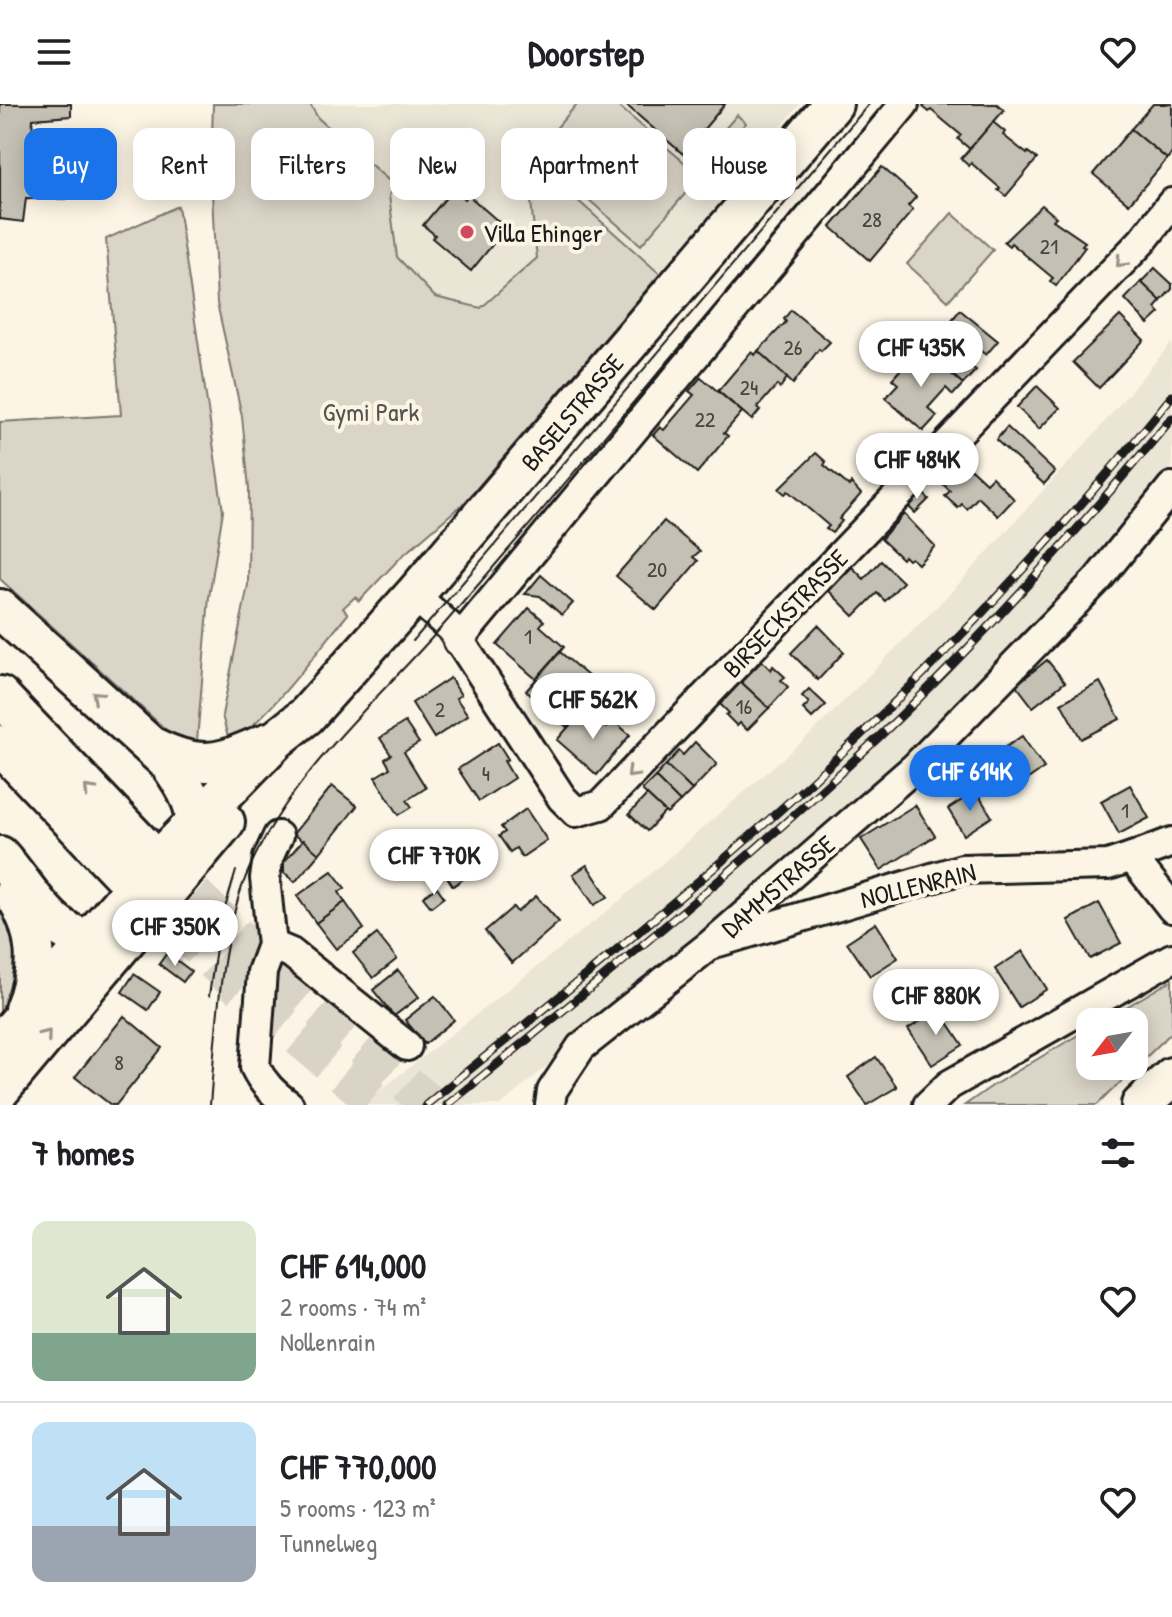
<!DOCTYPE html>
<meta charset="utf-8">
<style>
body{margin:0;font-family:"Patrick Hand",sans-serif;background:#f6f6f6;color:#202124;height:100vh;display:flex;flex-direction:column;font-size:30px;white-space:nowrap}
*{box-sizing:border-box;margin:0}
p{font-size:26px;color:#757577}
.icon{flex:none;width:44px;height:44px;fill:none;stroke:currentColor;stroke-width:2;stroke-linecap:round;stroke-linejoin:round}
.map{position:relative;height:1001px;overflow:hidden}
.side{display:flex;flex-direction:column;background:#fff;flex:1}
.side>*{flex:none}
.hud{position:absolute;left:24px;top:24px;width:1124px;height:72px;display:flex;gap:16px}
.needle{width:52px;rotate:239deg}
.controls{position:absolute;left:1076px;top:904px;display:grid;gap:16px}
.controls a{display:grid;place-items:center;width:72px;height:72px;border-radius:16px;background:#fff;box-shadow:0 4px 20px #0003;font-size:40px}
.price{position:absolute;translate:-50% -68px;padding:0 18px;border-radius:28px;background:#fff;color:#222;font-size:26px;line-height:52px;filter:drop-shadow(0 2px 4px #0008)}
.price::after{content:'';position:absolute;left:50%;top:48px;width:24px;height:18px;margin-left:-12px;background:inherit;clip-path:polygon(0 0,100% 0,50% 100%)}
.price.active{background:#1a73e8;color:#fff}
ul{padding:0;list-style:none}
li{display:flex;align-items:center;gap:24px;height:200px;padding:0 32px}
li+li{border-top:2px solid #e0e0e0}
li span{display:grid;place-items:center;flex:none;width:224px;height:160px;border-radius:16px;color:#555}
li>.icon{margin-inline-start:auto}
span .icon{width:96px;height:96px;fill:#fffc;stroke-width:1}
li b{font-size:34px}
h2{display:flex;justify-content:space-between;align-items:center;height:96px;padding:0 32px;font-size:34px}
.chip{padding:0 28px;border-radius:16px;background:#fff;box-shadow:0 4px 20px #0003;font-size:28px;line-height:72px}
.chip.active{background:#1a73e8;color:#fff}
header{display:flex;justify-content:space-between;align-items:center;height:104px;padding:0 32px;background:#fff;font-size:36px;font-weight:800}
.map>svg:first-child{display:block}
</style>
<header><svg class="icon" aria-label="menu" viewBox="0 0 24 24"><path d="M4 6h16M4 12h16M4 18h16"/></svg>Doorstep<svg class="icon" aria-label="heart" viewBox="0 0 24 24"><path d="M12 20l-8-8c-3-5 5-10 8-4 3-6 11-1 8 4z"/></svg></header>
<div class="map">
<svg width="1172" height="1001" viewBox="0 0 1172 1001">
<rect width="100%" height="100%" fill="#fcf5e5"/>
<filter id="ink" filterUnits="userSpaceOnUse"><feTurbulence type="fractalNoise" baseFrequency=".0125" numOctaves="2"/><feDisplacementMap in="SourceGraphic" scale="16" xChannelSelector="R" yChannelSelector="G"/><feConvolveMatrix kernelMatrix="1 2 1 2 8 2 1 2 1" color-interpolation-filters="sRGB"/></filter>
<g filter="url(#ink)">
<g fill="#ebe5d6">
<polygon points="310,0 800,0 660,170 527,51 538,154 481,204 435,193 397,153 389,91 395,82 318,14"/>
<polygon points="1172,238 1172,363 1020,542 801,745 501,1001 362,1001 611,804 813,628 954,485 1097,327"/>
</g>
<g fill="#dbd5c8" stroke="#7c7872" stroke-width="2">
<path d="M213,0H310L318,14L395,82L389,91L397,153L435,193L481,204L537,154L526,50L660,170L466,397L401,453L359,497L355,493L343,504L348,510C311,555 276,605 230,641L222,611L248,481L249,385L242,312L217,199L211,66Z"/>
<polygon points="577,0 616,0 691,64 737,11 746,19 641,141 535,49"/>
<polygon points="178,102 223,407 209,493 197,637 174,633 0,475 0,318 121,311 106,135"/>
<polygon points="952,109 993,146 948,197 907,160"/>
<polygon points="0,791 20,837 15,888 0,918"/>
<polygon points="1172,876 1172,928 1097,1001 965,1001 992,982 1090,924 1090,962 1134,962 1134,918 1101,918"/>
</g>
<g fill="#c4c0b3" stroke="#1c1c1c" stroke-width="2">
<polygon points="0,0 71,0 71,12 33,15 31,46 70,51 66,95 26,94 23,118 0,115"/>
<polygon points="625,0 725,0 683,50"/>
<polygon points="926,0 997,0 1004,6 970,45 958,35 961,31 931,6 929,8 923,3"/>
<polygon points="1153,0 1172,0 1172,49 1167,55 1131,25"/>
<polygon points="993,18 1005,28 1003,31 1027,50 1028,48 1037,55 1006,92 998,86 1000,84 971,59 969,62 961,55"/>
<polygon points="1131,25 1167,55 1129,100 1093,70"/>
<polygon points="882,63 916,93 908,102 913,106 870,157 831,123"/>
<polygon points="453,85 465,95 468,91 506,124 471,167 432,134 435,131 423,121"/>
<polygon points="1042,101 1056,113 1053,116 1085,138 1082,141 1085,143 1056,182 1050,177 1053,174 1011,139 1009,142 1004,138"/>
<polygon points="1155,164 1172,180 1172,185 1161,197 1141,178"/>
<polygon points="1141,178 1161,197 1155,204 1160,209 1148,220 1125,195"/>
<polygon points="791,206 830,238 821,247 819,245 793,280 758,247 786,218 784,215"/>
<polygon points="960,206 998,237 986,251 978,245 967,259 976,266 963,280 926,248"/>
<polygon points="1120,212 1144,236 1099,284 1073,258"/>
<polygon points="758,247 787,274 780,284 777,281 757,304 760,306 752,316 718,287 751,248 755,251"/>
<polygon points="926,248 963,280 953,291 946,284 928,304 937,312 923,327 885,294 898,280 892,275 911,254 917,259"/>
<polygon points="701,273 742,308 724,329 728,332 697,369 653,331 660,323 664,326 694,291 689,287"/>
<polygon points="1037,282 1060,304 1039,325 1017,303"/>
<polygon points="1007,323 1055,368 1044,380 996,336"/>
<polygon points="816,349 826,358 824,361 849,382 851,379 861,390 839,415 842,417 832,429 826,425 829,422 788,387 785,390 779,385"/>
<polygon points="960,355 986,379 992,373 1014,395 998,412 978,393 967,405 962,400 958,404 945,392 950,387 939,376"/>
<polygon points="919,386 929,395 915,409 906,400"/>
<polygon points="904,410 935,442 918,460 911,454 908,456 904,452 902,455 881,435"/>
<polygon points="664,417 700,447 693,453 698,457 656,506 616,472"/>
<polygon points="881,457 903,478 885,497 877,489 854,512 829,487 852,463 864,475"/>
<polygon points="541,471 573,499 562,511 540,492 525,490"/>
<polygon points="529,504 544,517 540,522 564,543 536,575 497,541"/>
<polygon points="818,521 844,548 818,576 791,549"/>
<polygon points="560,548 602,584 568,624 526,587"/>
<polygon points="1047,556 1065,578 1033,603 1016,581"/>
<polygon points="762,557 771,566 773,562 785,573 781,576 788,583 769,604 741,578"/>
<polygon points="450,574 461,591 456,594 468,611 434,634 412,599"/>
<polygon points="741,578 769,604 747,626 740,619 737,622 726,611 729,609 720,600"/>
<polygon points="1100,578 1120,615 1081,635 1061,599"/>
<polygon points="809,585 826,601 812,614 803,605 809,599 802,592"/>
<polygon points="584,605 606,623 612,615 630,631 597,671 557,636"/>
<polygon points="405,618 419,639 404,648 426,684 407,696 412,703 399,711 375,673 390,664 385,655 391,651 380,634"/>
<polygon points="1022,632 1044,664 1006,690 984,658"/>
<polygon points="695,638 717,660 692,686 666,661 679,647 683,651"/>
<polygon points="498,639 508,655 504,657 514,674 479,697 458,665"/>
<polygon points="666,661 692,686 680,698 655,673"/>
<polygon points="655,673 680,698 667,710 642,686"/>
<polygon points="1130,681 1149,714 1119,730 1101,697"/>
<polygon points="332,682 357,702 319,750 293,730"/>
<polygon points="976,687 992,713 964,731 948,705"/>
<polygon points="647,691 665,708 647,727 629,710"/>
<polygon points="915,701 935,732 881,766 861,735"/>
<polygon points="526,705 547,736 522,753 516,744 510,748 499,732 505,728 501,723"/>
<polygon points="459,730 478,760 464,769 466,773 453,782 431,748"/>
<polygon points="303,736 319,750 295,778 284,768 284,758"/>
<polygon points="587,761 608,793 594,801 573,770"/>
<polygon points="332,767 345,784 339,788 345,798 316,819 297,792"/>
<polygon points="437,783 444,793 431,803 423,793"/>
<polygon points="536,792 559,818 512,859 485,827 513,803 517,808"/>
<polygon points="345,798 364,825 336,845 316,819"/>
<polygon points="1099,799 1121,839 1090,855 1068,816"/>
<polygon points="876,819 898,854 870,872 847,838"/>
<polygon points="377,830 397,855 373,874 353,849"/>
<polygon points="1023,847 1047,885 1019,903 995,865"/>
<polygon points="167,849 191,867 183,878 159,860"/>
<polygon points="398,866 419,893 394,912 373,886"/>
<polygon points="134,870 160,888 148,906 122,888"/>
<polygon points="435,892 454,916 425,940 405,916"/>
<polygon points="939,905 963,941 932,961 908,925"/>
<polygon points="124,912 162,944 116,1001 111,1001 75,973"/>
<polygon points="876,953 897,983 867,1001 848,973"/>
</g>
<g fill="none" stroke-linecap="round" stroke-linejoin="round">
<g stroke="#dad4c7" stroke-width="38" stroke-dasharray="38 19" stroke-linecap="butt">
<polyline points="153,751 266,860 431,1001"/>
<polyline points="132,779 248,891 380,1001"/>
</g>
<defs>
<g id="street">
<polyline points="414,491 452,525 562,694 576,708 601,701 1143,136 1172,99"/>
<polyline points="458,537 904,0"/>
<path d="M278,732L268,754L265,774L272,841L262,868L255,963C263,980 274,990 289,1001"/>
<polyline points="1172,738 1132,753 1172,804"/>
<polyline points="718,838 962,765 1108,761 1132,753"/>
<polyline points="272,841 291,849 407,942"/>
<polyline points="550,1001 552,987 581,943 710,841 915,663 1098,475 1172,383"/>
<polyline points="928,1001 949,981 1172,854"/>
</g>
<g id="secondary">
<path d="M0,505L169,659C186,683 201,707 195,737"/>
<polyline points="0,592 143,742"/>
<polyline points="0,641 121,769"/>
<path d="M155,644C204,668 222,658 269,638"/>
<path d="M0,752C32,787 56,846 112,835"/>
<path d="M14,789C38,827 41,864 24,905"/>
<polyline points="0,940 150,765 277,635 306,612 414,491 833,0"/>
<polyline points="0,986 225,718"/>
<polyline points="1141,1001 1172,973"/>
</g>
</defs>
<use href="#street" stroke="#1c1c1c" stroke-width="34"/>
<use href="#secondary" stroke="#1c1c1c" stroke-width="44"/>
<use href="#street" stroke="#fcf5e5" stroke-width="28"/>
<use href="#secondary" stroke="#fcf5e5" stroke-width="38"/>
<g stroke="#1c1c1c" stroke-width="2">
<polyline points="413,537 869,0"/>
<polyline points="209,892 219,824 236,767"/>
<path d="M210,1001C216,929 220,828 250,763C293,667 379,595 447,517C595,346 739,172 885,0"/>
</g>
<defs>
<g id="rail">
<path d="M426,1001C556,895 688,791 812,677C941,558 1061,429 1172,292"/>
<path d="M447,1001C594,881 743,762 881,631C985,532 1080,424 1172,314"/>
</g>
</defs>
<use href="#rail" stroke="#1c1c1c" stroke-width="9"/>
<use href="#rail" stroke="#fcf5e5" stroke-width="6" stroke-dasharray="18" stroke-linecap="butt"/>
</g>
<defs><path id="oneway-chevron" d="M-2-3.5L2.5 0L-2 3.5" fill="none" stroke-width="1.6" stroke-linecap="round" stroke-linejoin="round" transform="scale(2)"/></defs>
<g stroke="#97938b">
<use href="#oneway-chevron" transform="translate(1121 158) rotate(134)"/>
<use href="#oneway-chevron" transform="translate(97 592) rotate(-138)"/>
<use href="#oneway-chevron" transform="translate(632 669) rotate(134)"/>
<use href="#oneway-chevron" transform="translate(89 686) rotate(-134)"/>
<use href="#oneway-chevron" transform="translate(46 931) rotate(-50)"/>
</g>
</g>
<circle fill="#d1495b" stroke="#fcf5e5" stroke-width="3" cx="467" cy="128" r="8"/>
<g text-anchor="middle" dominant-baseline="central" stroke-width="8" stroke-linejoin="round" paint-order="stroke">
<g font-size="22" fill="#464542">
<text x="872" y="115">28</text>
<text x="1049" y="142">21</text>
<text x="793" y="243">26</text>
<text x="749" y="283">24</text>
<text x="705" y="315">22</text>
<text x="657" y="465">20</text>
<text x="528" y="532">1</text>
<text x="744" y="602">16</text>
<text x="440" y="605">2</text>
<text x="486" y="669">4</text>
<text x="1125" y="706">1</text>
<text x="119" y="958">8</text>
</g>
<g font-size="26" fill="#1c1c1c" stroke="#fcf5e5" text-anchor="start">
<text x="483" y="128">Villa Ehinger</text>
</g>
<g font-size="26" fill="#555450" stroke="#fcf5e5">
<text x="371" y="307">Gymi Park</text>
</g>
<g font-size="26" fill="#1c1c1c" stroke="#fcf5e5">
<text transform="translate(572 308) rotate(-50)">BASELSTRASSE</text>
<text transform="translate(785 509) rotate(-46)">BIRSECKSTRASSE</text>
<text transform="translate(918 781) rotate(-14)">NOLLENRAIN</text>
<text transform="translate(778 782) rotate(-41)">DAMMSTRASSE</text>
</g>
</g>
</svg>
<div class="controls">
<a><svg class="needle" viewBox="-14 -14 28 28"><path d="M0-13l5 13h-10z" fill="#e53935"/><path d="M0 13l5-13h-10z" fill="#757577"/></svg></a>
</div>
<b class="price" style="left:921px;top:285px">CHF 435K</b>
<b class="price" style="left:917px;top:397px">CHF 484K</b>
<b class="price" style="left:593px;top:637px">CHF 562K</b>
<b class="price active" style="left:970px;top:709px">CHF 614K</b>
<b class="price" style="left:434px;top:793px">CHF 770K</b>
<b class="price" style="left:175px;top:864px">CHF 350K</b>
<b class="price" style="left:936px;top:933px">CHF 880K</b>
<div class="hud">
<a class="chip active">Buy</a>
<a class="chip">Rent</a>
<a class="chip">Filters</a>
<a class="chip">New</a>
<a class="chip">Apartment</a>
<a class="chip">House</a>
</div>
</div>
<section class="side">
<h2>7 homes<svg class="icon" aria-label="filters" viewBox="0 0 24 24"><path d="M4 7h16M4 17h16"/><circle cx="9" cy="7" r="2"/><circle cx="15" cy="17" r="2"/></svg></h2>
<ul>
<li><span style="background:linear-gradient(#dfe7d0 70%,#7fa58c 0)"><svg class="icon" aria-label="home" viewBox="0 0 24 24"><path d="M3 11l9-7 9 7M6 9v11h12V9"/></svg></span><div><b>CHF 614,000</b><p>2 rooms · 74 m²</p><p>Nollenrain</p></div><svg class="icon" aria-label="heart" viewBox="0 0 24 24"><path d="M12 20l-8-8c-3-5 5-10 8-4 3-6 11-1 8 4z"/></svg></li>
<li><span style="background:linear-gradient(#bfe0f5 65%,#9aa5b1 0)"><svg class="icon" aria-label="home" viewBox="0 0 24 24"><path d="M3 11l9-7 9 7M6 9v11h12V9"/></svg></span><div><b>CHF 770,000</b><p>5 rooms · 123 m²</p><p>Tunnelweg</p></div><svg class="icon" aria-label="heart" viewBox="0 0 24 24"><path d="M12 20l-8-8c-3-5 5-10 8-4 3-6 11-1 8 4z"/></svg></li>
</ul>
</section>
